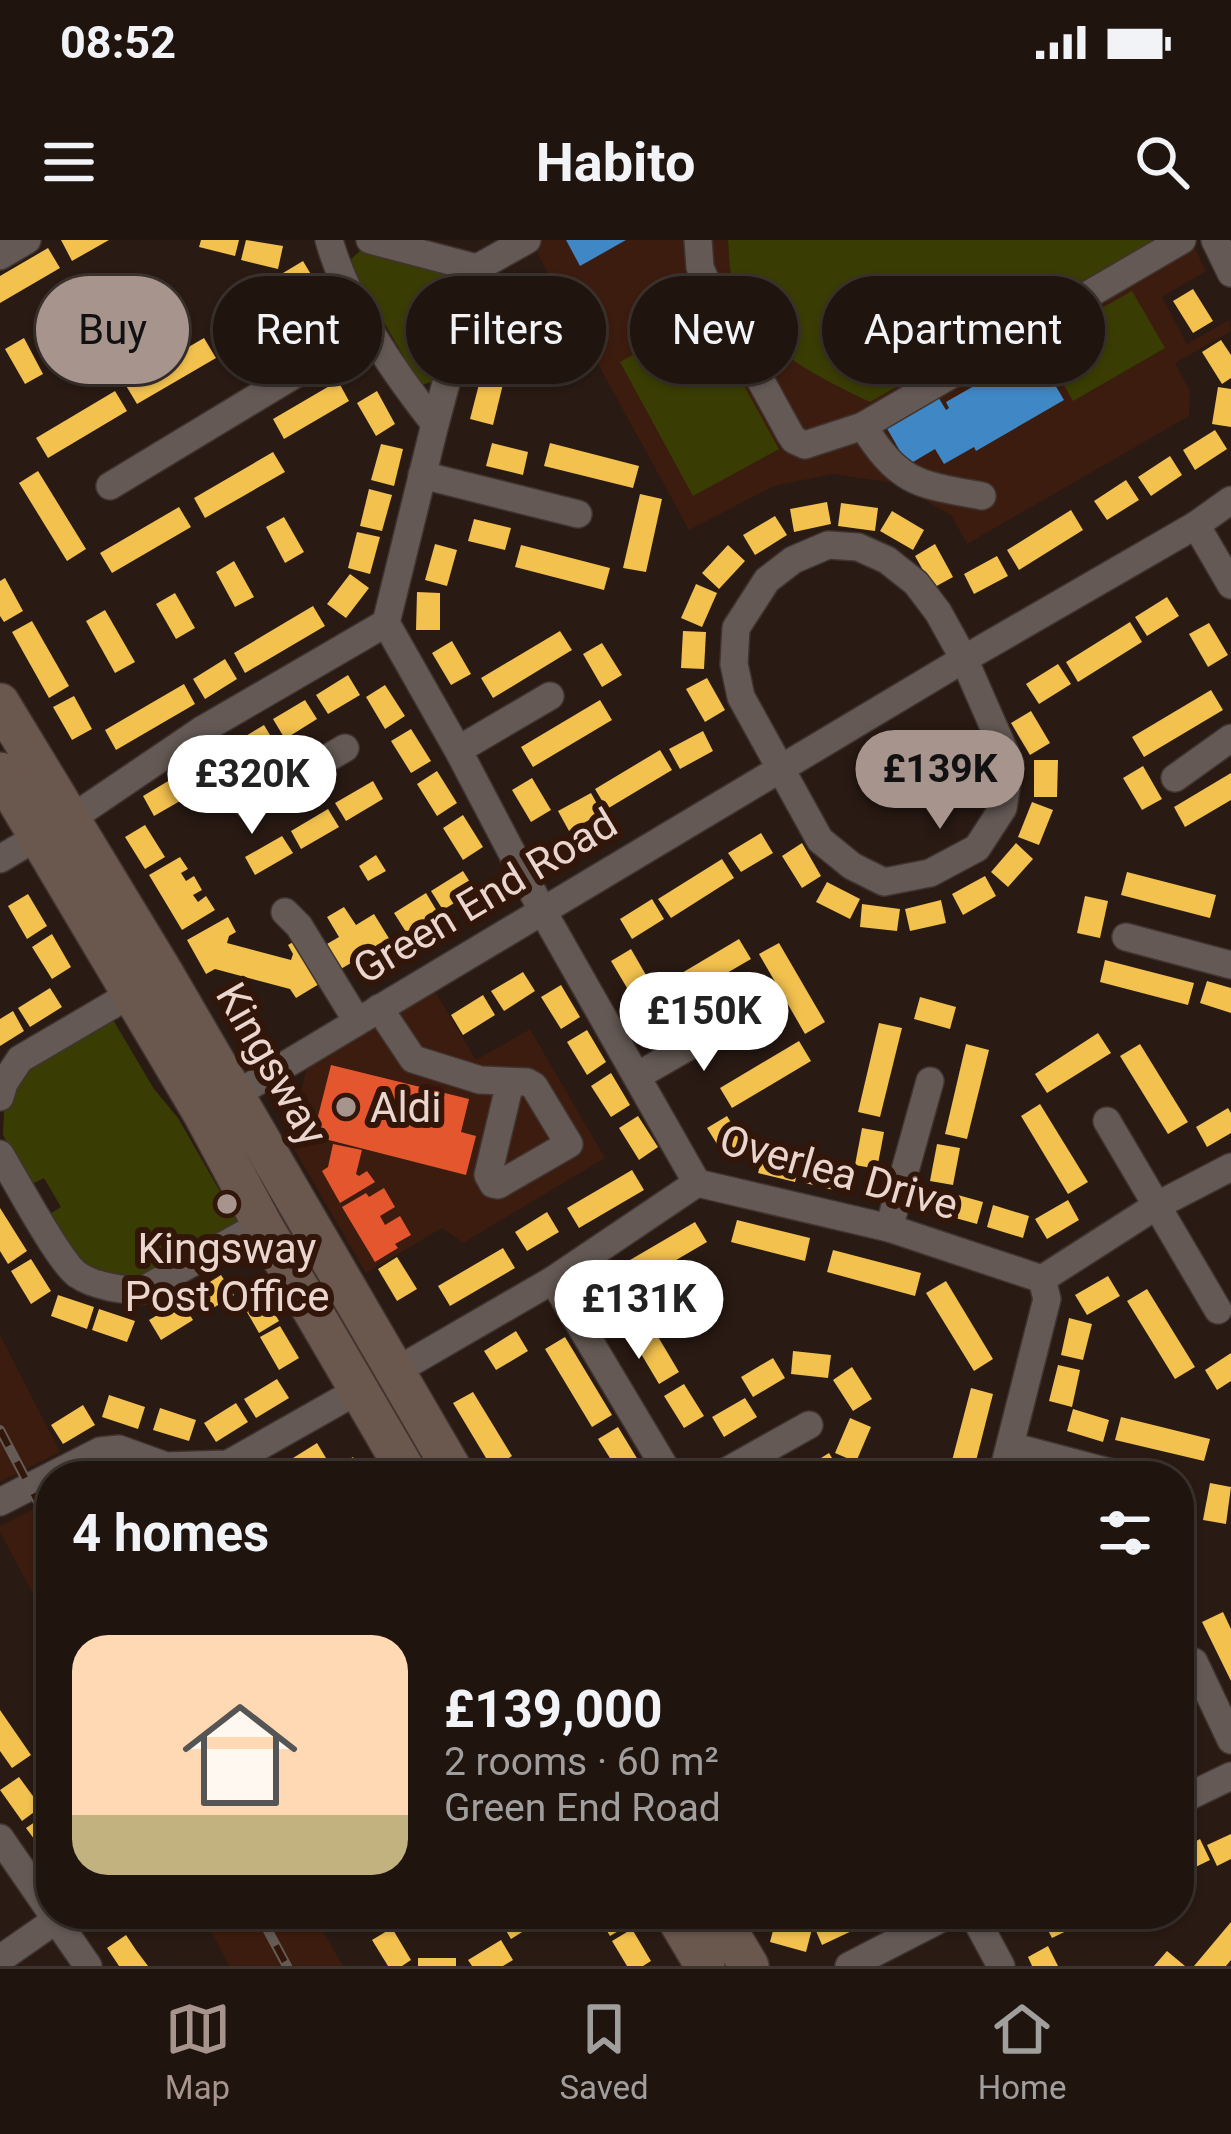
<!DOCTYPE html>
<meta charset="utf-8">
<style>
body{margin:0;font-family:Roboto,sans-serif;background:#2c211c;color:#f1f3f6;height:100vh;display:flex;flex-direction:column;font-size:45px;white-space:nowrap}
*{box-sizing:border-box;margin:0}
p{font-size:39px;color:#a19e9e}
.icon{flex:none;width:66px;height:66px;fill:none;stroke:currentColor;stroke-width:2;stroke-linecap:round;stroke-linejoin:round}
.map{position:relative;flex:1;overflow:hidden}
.details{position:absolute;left:36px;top:1221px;width:1158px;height:468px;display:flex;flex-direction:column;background:#1f140e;border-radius:48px;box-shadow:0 3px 9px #0004,0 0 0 3px #3c332e}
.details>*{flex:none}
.top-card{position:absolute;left:36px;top:36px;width:1161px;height:108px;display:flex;gap:24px}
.price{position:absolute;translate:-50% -102px;padding:0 27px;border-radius:42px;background:#fff;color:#222;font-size:39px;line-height:78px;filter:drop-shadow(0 3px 6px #0008)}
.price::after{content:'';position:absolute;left:50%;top:72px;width:36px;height:27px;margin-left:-18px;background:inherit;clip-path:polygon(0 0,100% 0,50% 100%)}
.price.active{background:#a6948d;color:#111}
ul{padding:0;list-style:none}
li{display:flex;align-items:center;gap:36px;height:300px;padding:0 36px}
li+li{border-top:3px solid #3c332e}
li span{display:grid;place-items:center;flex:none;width:336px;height:240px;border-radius:36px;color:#555}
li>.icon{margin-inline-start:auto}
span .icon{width:144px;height:144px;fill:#fffc;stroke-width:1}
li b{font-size:51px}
h2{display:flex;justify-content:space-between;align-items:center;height:144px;padding:0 36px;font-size:51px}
.chip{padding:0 42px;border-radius:54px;background:#1f140e;box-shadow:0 3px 9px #0004,0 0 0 3px #3c332e;font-size:42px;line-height:108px}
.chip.active{background:#a6948d;color:#111}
.status{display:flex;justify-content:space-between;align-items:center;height:84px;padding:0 60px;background:#1f140e;direction:ltr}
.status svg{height:33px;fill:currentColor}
header{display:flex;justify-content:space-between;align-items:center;height:156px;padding:0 36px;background:#1f140e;font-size:54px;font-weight:700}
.tab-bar{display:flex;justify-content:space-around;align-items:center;height:168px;border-top:3px solid #3c332e;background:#1f140e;font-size:33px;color:#a19e9e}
.tab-bar a{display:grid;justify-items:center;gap:6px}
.tab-bar .active{color:#a6948d}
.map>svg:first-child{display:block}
</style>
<div class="status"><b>08:52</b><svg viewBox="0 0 49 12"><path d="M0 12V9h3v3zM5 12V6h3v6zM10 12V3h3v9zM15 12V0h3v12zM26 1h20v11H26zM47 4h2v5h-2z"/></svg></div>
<header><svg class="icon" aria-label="menu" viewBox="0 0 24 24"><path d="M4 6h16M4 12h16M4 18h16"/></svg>Habito<svg class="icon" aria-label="search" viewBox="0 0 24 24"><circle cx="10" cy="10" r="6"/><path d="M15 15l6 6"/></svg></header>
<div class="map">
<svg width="1231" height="1726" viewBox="0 0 1231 1726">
<rect width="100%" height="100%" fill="#291a13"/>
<g fill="#3c1c0e">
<polygon points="530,0 1191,0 1206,31 1162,57 1187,104 1229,80 1231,91 1175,123 1190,151 1189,176 967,304 951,275 894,243 833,234 774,246 689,290"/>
<polygon points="434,750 476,820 530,789 605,918 463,1003 442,988 366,1033 290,902 307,826"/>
<polygon points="0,1095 60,1212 0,1242"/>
<polygon points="51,1260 51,1387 0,1292 0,1286"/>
<polygon points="202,1674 313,1674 343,1726 229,1726"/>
</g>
<g fill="#393d03">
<path d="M728,0H1154L870,162C815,135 747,105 732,38C729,26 729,12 728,0Z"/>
<polygon points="368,10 454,34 459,41 432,142 421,145 417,139 355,33 351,19 360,11"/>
<polygon points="1132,51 1165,108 1073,161 1040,103"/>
<polygon points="705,75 779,209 693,256 620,122"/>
<polygon points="112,778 154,849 178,878 238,983 139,1039 98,1032 81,1023 48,975 61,967 44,938 30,945 3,895 4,871 17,839 27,826"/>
</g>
<g fill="#f2c14e">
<polygon points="61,0 109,0 72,21"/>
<polygon points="201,0 239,0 235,16 199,7"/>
<polygon points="246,0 283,6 278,29 241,20"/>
<polygon points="48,8 60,28 0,63 0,36"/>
<polygon points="303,21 322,53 302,65 283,33"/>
<polygon points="145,39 165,75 146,85 126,50"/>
<polygon points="1193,49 1213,81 1193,93 1173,61"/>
<polygon points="543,50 555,69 523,89 511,69"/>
<polygon points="81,63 101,99 82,109 62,74"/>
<polygon points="299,75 310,95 245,133 233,113"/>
<polygon points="493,90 515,95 493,185 470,179"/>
<polygon points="24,98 43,134 25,144 5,109"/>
<polygon points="204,98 216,118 137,164 125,144"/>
<polygon points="1221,100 1231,115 1231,138 1222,144 1202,112"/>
<polygon points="338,141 349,161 284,199 273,179"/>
<polygon points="1218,147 1231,149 1231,187 1212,184"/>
<polygon points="115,151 127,171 48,218 36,198"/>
<polygon points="377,151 395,184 376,196 357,163"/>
<polygon points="1215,190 1227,209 1195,230 1183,210"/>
<polygon points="492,203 528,212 523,235 486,226"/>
<polygon points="550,203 639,226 633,248 544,226"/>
<polygon points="381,204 403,209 394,246 371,240"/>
<polygon points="273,212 285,232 205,278 194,258"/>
<polygon points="1170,216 1182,235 1151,256 1138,237"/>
<polygon points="38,231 86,309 67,321 19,243"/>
<polygon points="1126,240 1139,260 1107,280 1094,261"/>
<polygon points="369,249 392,255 382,291 360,286"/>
<polygon points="640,254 662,259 646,332 623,328"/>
<polygon points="827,262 831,284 794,292 790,269"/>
<polygon points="841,263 878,268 875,291 838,286"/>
<polygon points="179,267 191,287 112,333 100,313"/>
<polygon points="1071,270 1083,290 1019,330 1007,310"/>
<polygon points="892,271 924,290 913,310 880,291"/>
<polygon points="775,276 787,295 755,315 743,295"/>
<polygon points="284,277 304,312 285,323 266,287"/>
<polygon points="474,279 511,288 505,310 468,301"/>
<polygon points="357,292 380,297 370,334 348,328"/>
<polygon points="435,304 457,310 447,346 425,340"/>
<polygon points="935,304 953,337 933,348 915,316"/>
<polygon points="521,305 610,328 604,350 515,327"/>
<polygon points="728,305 745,321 719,349 702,333"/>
<polygon points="997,316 1008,336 974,354 964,334"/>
<polygon points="234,321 254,357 235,367 216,332"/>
<polygon points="350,334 369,348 346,378 327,364"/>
<polygon points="5,338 23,371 4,382 0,376 0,341"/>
<polygon points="696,344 717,353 702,387 681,378"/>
<polygon points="417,352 440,353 440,390 416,390"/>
<polygon points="175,353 195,388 176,399 156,364"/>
<polygon points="1167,357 1179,376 1147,396 1135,377"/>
<polygon points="313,366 325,386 245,433 234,413"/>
<polygon points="105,370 135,422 115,433 86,381"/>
<polygon points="32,381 69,446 49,458 12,392"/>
<polygon points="1130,382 1142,402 1078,442 1066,422"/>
<polygon points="1209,383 1228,415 1208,427 1189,394"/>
<polygon points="560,391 572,410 493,458 481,438"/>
<polygon points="683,391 706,392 704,429 681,428"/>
<polygon points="452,401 471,434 451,445 432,413"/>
<polygon points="602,403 622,435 602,447 583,414"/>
<polygon points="225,419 237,439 205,459 193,439"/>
<polygon points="1058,424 1071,444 1039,464 1026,444"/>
<polygon points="348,435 360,455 328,474 316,455"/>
<polygon points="707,438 725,470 705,482 686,449"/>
<polygon points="184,444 195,464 116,510 105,490"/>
<polygon points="385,445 405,476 385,489 366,457"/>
<polygon points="1211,450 1223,470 1144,517 1132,497"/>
<polygon points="74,456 92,489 72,500 53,467"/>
<polygon points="305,460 317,479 285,499 273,479"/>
<polygon points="600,460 612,480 533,527 521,507"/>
<polygon points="1031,471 1050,503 1030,515 1011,483"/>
<polygon points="264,485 276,505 243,524 231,505"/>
<polygon points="411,489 431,521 411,533 391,501"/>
<polygon points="703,491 713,511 680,529 669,509"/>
<polygon points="660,510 672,530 607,569 595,549"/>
<polygon points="1034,520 1058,520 1057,557 1034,557"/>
<polygon points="204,522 214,540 192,553 182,534"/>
<polygon points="1143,526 1162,559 1142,570 1123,538"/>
<polygon points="437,531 457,563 437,576 417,544"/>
<polygon points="1231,533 1231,560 1185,587 1174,567"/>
<polygon points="175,537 187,557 154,576 143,556"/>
<polygon points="532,538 551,570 531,582 512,550"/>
<polygon points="373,541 383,559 346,581 335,563"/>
<polygon points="591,553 602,573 569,591 558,571"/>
<polygon points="1032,562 1053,570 1039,605 1018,597"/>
<polygon points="328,569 339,587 301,609 291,591"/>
<polygon points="463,575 483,607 463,620 443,588"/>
<polygon points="145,585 165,617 145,629 125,597"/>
<polygon points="761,593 773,613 741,632 728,613"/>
<polygon points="282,596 293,613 255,635 245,617"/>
<polygon points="802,603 821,636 802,648 782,616"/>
<polygon points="1016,603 1033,619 1008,647 991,632"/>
<polygon points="376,615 386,631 368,641 359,626"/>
<polygon points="180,617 188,629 181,633 186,641 194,636 202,650 193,655 198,662 206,656 215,670 182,690 149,635"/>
<polygon points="722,619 734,638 671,678 658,659"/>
<polygon points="463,631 475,650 443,670 431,651"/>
<polygon points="1127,632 1216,655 1210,678 1121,655"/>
<polygon points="985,636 996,656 963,675 952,654"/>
<polygon points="827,642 860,659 850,679 816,662"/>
<polygon points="426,653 438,673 406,692 394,673"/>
<polygon points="28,654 47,686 27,699 8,666"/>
<polygon points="1085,656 1108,661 1100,698 1077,693"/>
<polygon points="652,659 664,679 632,699 620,679"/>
<polygon points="941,660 946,683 910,691 905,669"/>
<polygon points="862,664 900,669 897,691 860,687"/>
<polygon points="344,667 356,685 374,674 390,700 334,733 320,708 339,697 327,677"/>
<polygon points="228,677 236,692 229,696 227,703 291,720 293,714 288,705 303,696 329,738 296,758 290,749 215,729 206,734 187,700"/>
<polygon points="52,694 71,727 52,739 32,707"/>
<polygon points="739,699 751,719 672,765 660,746"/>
<polygon points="779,703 825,782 805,794 759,714"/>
<polygon points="631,709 650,742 630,753 611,721"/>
<polygon points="1105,720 1194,743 1188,765 1100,742"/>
<polygon points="523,732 535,751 504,771 491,751"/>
<polygon points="1207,741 1231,748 1231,773 1200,763"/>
<polygon points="561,745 580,777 561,789 541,757"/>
<polygon points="50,748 62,767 30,787 18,768"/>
<polygon points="483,755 495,775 463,795 451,775"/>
<polygon points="920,757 956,767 950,789 914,779"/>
<polygon points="13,771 24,791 0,806 0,779"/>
<polygon points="879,783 902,788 880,877 858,872"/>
<polygon points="587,790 606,822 587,835 567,802"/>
<polygon points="1098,793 1111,813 1047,853 1035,834"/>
<polygon points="799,801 811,821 732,868 720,848"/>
<polygon points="966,804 989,810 967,899 945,894"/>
<polygon points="1140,804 1188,882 1168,894 1120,816"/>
<polygon points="611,833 630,865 611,877 591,846"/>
<polygon points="1040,864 1088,942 1068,954 1021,876"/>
<polygon points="1228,868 1231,873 1231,893 1207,907 1196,887"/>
<polygon points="638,876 658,907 639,920 619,888"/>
<polygon points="727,876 747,909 727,920 707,888"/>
<polygon points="862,888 884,892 877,929 855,925"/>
<polygon points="937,904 960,908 953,945 930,941"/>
<polygon points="764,911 801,920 795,942 758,933"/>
<polygon points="810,920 847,929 842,952 805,943"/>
<polygon points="632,930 644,950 579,988 567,968"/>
<polygon points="947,952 983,962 977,984 941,974"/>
<polygon points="1068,960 1079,980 1047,999 1035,979"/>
<polygon points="993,965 1029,976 1023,998 987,987"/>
<polygon points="0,968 27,1011 8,1024 0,1011"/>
<polygon points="547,972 559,992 527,1011 515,992"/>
<polygon points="737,980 810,998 805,1021 731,1002"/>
<polygon points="695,982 707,1002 642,1040 630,1020"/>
<polygon points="503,1008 515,1028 450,1066 438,1046"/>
<polygon points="833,1010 921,1033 915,1056 827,1032"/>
<polygon points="397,1017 417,1049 397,1061 378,1029"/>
<polygon points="31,1019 51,1051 31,1064 11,1031"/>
<polygon points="221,1035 234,1055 202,1075 189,1055"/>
<polygon points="1108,1036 1120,1056 1087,1075 1075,1055"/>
<polygon points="946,1041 993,1119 974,1131 926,1053"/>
<polygon points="260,1049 279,1081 259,1093 240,1060"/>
<polygon points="1147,1049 1195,1127 1175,1139 1127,1061"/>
<polygon points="632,1053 679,1132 659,1144 612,1065"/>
<polygon points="58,1055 94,1067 87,1089 51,1076"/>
<polygon points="181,1061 193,1080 161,1100 149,1080"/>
<polygon points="99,1069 135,1081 127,1102 92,1090"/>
<polygon points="1069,1078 1092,1084 1083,1120 1061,1115"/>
<polygon points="280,1086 299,1118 279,1130 260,1097"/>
<polygon points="516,1091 528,1111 496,1130 484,1111"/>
<polygon points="565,1097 612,1175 592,1187 545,1109"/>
<polygon points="793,1111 831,1115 828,1138 791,1134"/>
<polygon points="1231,1113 1231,1141 1217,1150 1205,1130"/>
<polygon points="773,1118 785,1138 753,1157 741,1137"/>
<polygon points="1058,1125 1080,1130 1072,1167 1049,1161"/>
<polygon points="852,1127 872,1159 853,1171 833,1140"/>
<polygon points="277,1139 289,1158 256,1178 244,1159"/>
<polygon points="684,1144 704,1176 684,1188 664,1156"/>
<polygon points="971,1148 993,1154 978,1213 972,1236 948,1236"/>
<polygon points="473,1152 512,1216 492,1228 453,1163"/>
<polygon points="109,1155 145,1167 138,1189 102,1177"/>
<polygon points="745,1158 757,1177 724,1197 712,1177"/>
<polygon points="236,1163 248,1182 216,1202 204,1183"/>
<polygon points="83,1165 95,1185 63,1204 51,1185"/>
<polygon points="160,1168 196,1180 189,1201 153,1190"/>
<polygon points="1073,1169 1109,1180 1103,1202 1067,1191"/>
<polygon points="1121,1177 1210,1199 1204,1221 1115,1200"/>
<polygon points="850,1178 871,1187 856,1222 835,1213"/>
<polygon points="618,1187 638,1220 618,1231 598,1199"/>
<polygon points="317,1203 329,1223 307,1236 293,1236 285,1223"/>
<polygon points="829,1213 841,1233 836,1236 799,1236 797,1233"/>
<polygon points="353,1217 365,1236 338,1236 334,1229"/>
<polygon points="515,1223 531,1231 542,1236 508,1236"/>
<polygon points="1210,1243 1231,1247 1226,1284 1203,1280"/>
<polygon points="1223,1372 1231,1389 1231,1441 1202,1382"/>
<polygon points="0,1470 31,1515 12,1528 0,1511"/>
<polygon points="19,1537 41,1567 22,1581 0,1550"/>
<polygon points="45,1575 51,1583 51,1616 48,1618 26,1588"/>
<polygon points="1231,1594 1231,1619 1217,1626 1207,1605"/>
<polygon points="1200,1599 1210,1620 1179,1635 1179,1610"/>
<polygon points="508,1674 540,1674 543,1679 511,1699 499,1679"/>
<polygon points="597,1674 624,1674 630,1684 610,1696"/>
<polygon points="834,1674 850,1674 856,1689 822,1705 813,1684"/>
<polygon points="1048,1674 1082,1674 1085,1682 1052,1698 1041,1677"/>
<polygon points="776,1679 812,1689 806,1712 770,1702"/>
<polygon points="1231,1682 1231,1720 1226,1726 1194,1726"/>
<polygon points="392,1688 411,1720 402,1726 388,1726 372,1700"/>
<polygon points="632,1689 651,1721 643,1726 627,1726 612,1701"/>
<polygon points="126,1695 136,1710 148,1726 119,1726 107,1708"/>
<polygon points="501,1700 513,1720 503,1726 472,1726 468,1720"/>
<polygon points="1048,1706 1058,1726 1032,1726 1028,1717"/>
<polygon points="1167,1711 1185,1726 1154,1726"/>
<rect x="418" y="1718" width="38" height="8"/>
</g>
<g fill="#e4572e">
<polygon points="331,825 469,859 461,892 476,896 466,935 313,896"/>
<polygon points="333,904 362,910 356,934 359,936 367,931 375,942 340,963 322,931 328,927"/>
<polygon points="384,948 395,967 380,976 385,985 400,976 411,995 395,1004 398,1008 375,1022 342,967 366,953 369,957"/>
</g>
<g fill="#3f88c5">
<polygon points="566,0 626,0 580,26"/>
<polygon points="1035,111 1064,160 976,211 974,207 944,224 935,209 908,225 885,185 937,155 946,170 949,168 946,162"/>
</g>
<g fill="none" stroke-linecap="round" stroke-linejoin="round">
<defs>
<g id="minor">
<path d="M329,0C347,64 393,131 435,184"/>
<polyline points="370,0 477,28 435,184 386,383 458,510 542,670 697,943 889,988 1042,1039 1156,966 1231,927"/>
<polyline points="698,0 700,27 704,37 790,194 794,200 805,205 863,186 1182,0"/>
<polyline points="1215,0 1231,33"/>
<polyline points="0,16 27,0"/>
<polyline points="477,28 527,0"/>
<path d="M863,186C900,244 917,244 982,256"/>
<polyline points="422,235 578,274"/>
<polyline points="110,246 370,89"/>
<polyline points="1196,285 1231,345"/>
<polygon points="828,305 858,307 887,320 916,343 938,372 964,419 1010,524 1003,568 977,608 930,633 884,642 852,626 820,600 741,457 734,424 736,388 767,340 793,320"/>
<polyline points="202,490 248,565 345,508"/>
<polyline points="458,510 550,456"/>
<polyline points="1175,538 1231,498"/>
<polyline points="69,580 202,490 386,383"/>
<polyline points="0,619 37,597"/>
<polyline points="285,672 299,686 357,781"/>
<polyline points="1126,697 1231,725"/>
<polyline points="379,768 413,819 480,840 527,842 534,846 569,904 498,945 493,944 488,935 510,843"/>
<polyline points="637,836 740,777"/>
<polyline points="235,855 964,419 1196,285 1231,260"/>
<polyline points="0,857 4,843 20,819 131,754"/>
<polyline points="1107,881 1218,1070"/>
<path d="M0,914C14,937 60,1024 78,1035C94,1046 124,1051 143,1050L262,984"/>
<polyline points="889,988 930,841"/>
<polyline points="553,1040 670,1236"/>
<polyline points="396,1131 553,1040 697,943"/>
<polyline points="1010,1206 1124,1236"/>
<polyline points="718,1236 809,1185"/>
<polyline points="1002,1236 1047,1059 1042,1039"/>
<polyline points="0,1262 100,1211 119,1209 166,1226 228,1224 357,1151"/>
<polyline points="1194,1422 1231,1500"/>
<polyline points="1179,1561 1231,1536"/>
<polyline points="0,1598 51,1672"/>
<polyline points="52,1674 88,1726"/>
<polyline points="436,1674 444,1674"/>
<polyline points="973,1674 1001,1726"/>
<polyline points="0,1719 56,1680"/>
<polyline points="849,1726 950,1674"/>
</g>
<g id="highway">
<polyline points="0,463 163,732 456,1236"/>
<polyline points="0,532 203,874 262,984 409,1236"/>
<polyline points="674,1674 705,1726"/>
<polyline points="718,1674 749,1726"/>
</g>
</defs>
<use href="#minor" stroke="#403430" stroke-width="30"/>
<use href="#highway" stroke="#403430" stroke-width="42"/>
<use href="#minor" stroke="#645954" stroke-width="27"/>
<use href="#highway" stroke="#6a574e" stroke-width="39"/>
<defs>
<g id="rail">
<polyline points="0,1190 51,1287"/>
<polyline points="259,1674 287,1726"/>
</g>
</defs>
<use href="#rail" stroke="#655a54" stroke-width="10"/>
<use href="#rail" stroke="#32160a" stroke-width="6" stroke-dasharray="18" stroke-linecap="butt"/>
</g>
<g fill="#a6948d" stroke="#32160a" stroke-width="4.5">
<circle cx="346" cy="867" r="12"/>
<circle cx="227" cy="964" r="12"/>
</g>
<g text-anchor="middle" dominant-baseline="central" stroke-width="12" stroke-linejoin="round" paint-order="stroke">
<g font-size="42" fill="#ead6ce" stroke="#32160a">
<text transform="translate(485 656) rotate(-31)">Green End Road</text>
<text transform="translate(272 824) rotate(60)">Kingsway</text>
<text transform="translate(839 932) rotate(16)">Overlea Drive</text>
</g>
<g font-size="42" fill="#ead6ce" stroke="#32160a" text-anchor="start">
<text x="370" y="867">Aldi</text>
<text x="227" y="1008" text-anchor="middle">Kingsway<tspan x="227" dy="48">Post Office</tspan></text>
</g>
</g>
</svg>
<b class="price active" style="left:940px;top:592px">£139K</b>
<b class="price" style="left:252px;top:597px">£320K</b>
<b class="price" style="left:704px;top:834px">£150K</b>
<b class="price" style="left:639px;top:1122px">£131K</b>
<div class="top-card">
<a class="chip active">Buy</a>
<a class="chip">Rent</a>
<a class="chip">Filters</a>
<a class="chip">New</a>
<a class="chip">Apartment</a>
</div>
<section class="details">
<h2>4 homes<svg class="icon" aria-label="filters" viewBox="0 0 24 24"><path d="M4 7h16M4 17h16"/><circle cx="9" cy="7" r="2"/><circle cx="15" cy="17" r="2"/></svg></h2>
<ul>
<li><span style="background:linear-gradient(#ffd9b3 75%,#c2b280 0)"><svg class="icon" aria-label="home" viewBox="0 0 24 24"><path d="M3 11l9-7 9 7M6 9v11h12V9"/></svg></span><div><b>£139,000</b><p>2 rooms · 60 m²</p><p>Green End Road</p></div></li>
</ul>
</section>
</div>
<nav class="tab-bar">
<a class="active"><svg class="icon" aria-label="map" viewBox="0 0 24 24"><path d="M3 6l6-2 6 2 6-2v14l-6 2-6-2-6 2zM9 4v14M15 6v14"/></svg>Map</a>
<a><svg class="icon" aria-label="saved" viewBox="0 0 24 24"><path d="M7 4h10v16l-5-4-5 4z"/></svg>Saved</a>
<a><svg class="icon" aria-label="home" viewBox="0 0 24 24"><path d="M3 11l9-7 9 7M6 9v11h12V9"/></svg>Home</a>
</nav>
